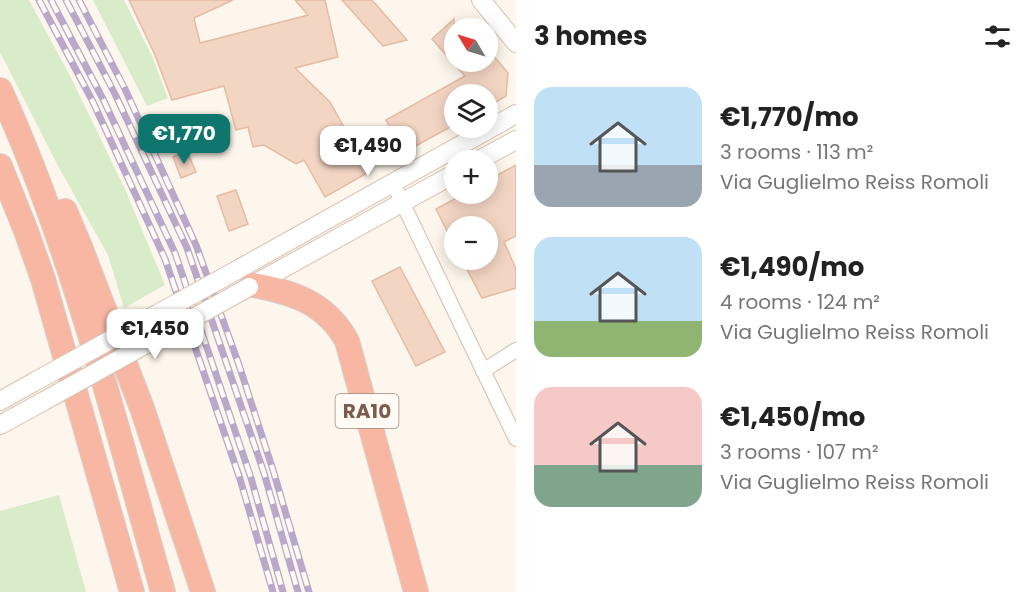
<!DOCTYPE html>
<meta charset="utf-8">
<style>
body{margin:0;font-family:Poppins,sans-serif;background:#f2f2f2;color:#222;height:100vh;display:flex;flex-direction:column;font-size:22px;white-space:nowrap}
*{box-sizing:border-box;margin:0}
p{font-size:20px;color:#767676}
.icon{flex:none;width:33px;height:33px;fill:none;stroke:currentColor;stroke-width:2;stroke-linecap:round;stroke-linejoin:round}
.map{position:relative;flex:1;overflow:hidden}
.panel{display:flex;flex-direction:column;background:#fff;width:516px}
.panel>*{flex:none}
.needle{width:39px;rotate:308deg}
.buttons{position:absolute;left:444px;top:18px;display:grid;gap:12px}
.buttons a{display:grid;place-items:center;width:54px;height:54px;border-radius:50%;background:#fff;box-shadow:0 3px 15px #0003;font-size:30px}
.price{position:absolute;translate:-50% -51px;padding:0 14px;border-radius:12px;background:#fff;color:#222;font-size:20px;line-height:39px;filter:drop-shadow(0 2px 3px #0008)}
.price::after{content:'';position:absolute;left:50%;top:36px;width:18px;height:14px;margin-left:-9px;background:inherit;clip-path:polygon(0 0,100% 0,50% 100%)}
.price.on{background:#0f766e;color:#fff}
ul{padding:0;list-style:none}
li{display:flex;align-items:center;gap:18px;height:150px;padding:0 18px}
li span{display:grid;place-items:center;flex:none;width:168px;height:120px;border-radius:18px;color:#555}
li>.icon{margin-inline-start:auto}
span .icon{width:72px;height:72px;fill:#fffc;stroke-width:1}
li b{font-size:26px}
h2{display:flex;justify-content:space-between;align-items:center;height:72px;padding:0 18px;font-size:26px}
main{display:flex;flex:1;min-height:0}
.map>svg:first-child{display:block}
</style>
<main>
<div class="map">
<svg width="516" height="592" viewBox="0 0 516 592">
<rect width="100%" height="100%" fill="#fdf6ec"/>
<g fill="#d8ecc9">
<polygon points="0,0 29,0 70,76 125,189 165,285 124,308 108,255 58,166 0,52"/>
<polygon points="93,0 124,0 152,56 168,98 147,106"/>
<polygon points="59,495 86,592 0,592 0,511"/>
</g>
<g fill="#f3d5c3" stroke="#e6bba3" stroke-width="1.5">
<polygon points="129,0 233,0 194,18 200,43 308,15 295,0 325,0 338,57 295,68 330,102 369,172 325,197 304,160 296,164 264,145 253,147 248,127 236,130 224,86 172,100 155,55"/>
<polygon points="342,0 372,0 407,40 383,46"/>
<polygon points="454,19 454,62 488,62 488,49 508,73 506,96 488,107 488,94 454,94 454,125 410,149 406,141 399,144 386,120 465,76 432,39"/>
<polygon points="187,151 196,172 181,178 173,157"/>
<polygon points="516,165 516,236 504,242 516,269 516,288 482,298 462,260 488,260 488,226 454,226 454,245 436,209 464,194 488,194 488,180"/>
<polygon points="236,190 248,224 229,231 217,196"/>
<polygon points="400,267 445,352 416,366 372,281"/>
</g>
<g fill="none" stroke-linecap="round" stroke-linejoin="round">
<defs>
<g id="minor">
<polyline points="393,183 516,439"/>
<polyline points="483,371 516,350"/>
</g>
<g id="secondary">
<polyline points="481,0 516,43"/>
<polyline points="479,160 516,140"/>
<polyline points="237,270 516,114"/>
<polyline points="249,287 454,174"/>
<polyline points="0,401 34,382"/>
<polyline points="0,425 44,401"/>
</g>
<g id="motorway">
<path d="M0,90C73,250 115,423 163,592"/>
<polyline points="0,166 26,231 43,279 132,592"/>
<polyline points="65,211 79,244 142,408 203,592"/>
<path d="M253,285C293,292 326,303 347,341L416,592"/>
</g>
</defs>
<use href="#minor" stroke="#d1beb0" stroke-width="16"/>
<use href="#secondary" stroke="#d6c0b0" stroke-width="20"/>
<use href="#motorway" stroke="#dad1cd" stroke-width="26"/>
<use href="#minor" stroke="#fff" stroke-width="14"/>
<use href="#secondary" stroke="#fff" stroke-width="18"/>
<use href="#motorway" stroke="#f7b7a3" stroke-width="24"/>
<defs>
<g id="rail">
<polyline points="39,0 93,102 165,259 240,479 273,592"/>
<polyline points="51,0 103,99 175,253 251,478 283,592"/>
<polyline points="66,0 115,94 187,248 264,473 298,592"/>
<polyline points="79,0 125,89 196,245 239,365 273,470 309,592"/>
</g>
</defs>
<use href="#rail" stroke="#b9a8c9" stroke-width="7"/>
<use href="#rail" stroke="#fffaf3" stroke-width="4.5" stroke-dasharray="14" stroke-linecap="butt"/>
<defs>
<g id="secondary-bridge">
<polyline points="34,382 237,270"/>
<polyline points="44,401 249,287"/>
</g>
</defs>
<use href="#secondary-bridge" stroke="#d6c0b0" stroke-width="20" stroke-linecap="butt"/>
<use href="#secondary-bridge" stroke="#fff" stroke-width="18"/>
</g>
<g text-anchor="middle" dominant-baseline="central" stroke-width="6" stroke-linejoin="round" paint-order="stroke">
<rect fill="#fffaf3" stroke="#a28b7f" stroke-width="1.5" x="335.5" y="394" width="63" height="34" rx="4.5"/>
<g font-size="20" font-weight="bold" fill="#7a5c4d">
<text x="367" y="411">RA10</text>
</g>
</g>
</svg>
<div class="buttons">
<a><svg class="needle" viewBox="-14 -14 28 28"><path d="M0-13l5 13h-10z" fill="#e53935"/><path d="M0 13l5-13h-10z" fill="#767676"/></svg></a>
<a><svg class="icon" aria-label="layers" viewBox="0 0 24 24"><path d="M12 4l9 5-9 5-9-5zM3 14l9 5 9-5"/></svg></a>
<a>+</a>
<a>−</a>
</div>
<b class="price on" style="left:184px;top:165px">€1,770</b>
<b class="price" style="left:368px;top:177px">€1,490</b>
<b class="price" style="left:155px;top:360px">€1,450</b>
</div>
<section class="panel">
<h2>3 homes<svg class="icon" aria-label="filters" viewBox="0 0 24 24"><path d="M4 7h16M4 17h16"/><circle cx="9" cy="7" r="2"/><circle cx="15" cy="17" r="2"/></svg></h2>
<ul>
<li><span style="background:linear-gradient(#bfe0f5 65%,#9aa5b1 0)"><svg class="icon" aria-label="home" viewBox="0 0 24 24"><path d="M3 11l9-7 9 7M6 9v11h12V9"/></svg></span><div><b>€1,770/mo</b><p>3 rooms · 113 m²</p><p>Via Guglielmo Reiss Romoli</p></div></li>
<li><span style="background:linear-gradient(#bfe0f5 70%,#8fb573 0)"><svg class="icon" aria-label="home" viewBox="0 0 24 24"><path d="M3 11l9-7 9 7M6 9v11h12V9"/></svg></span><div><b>€1,490/mo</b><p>4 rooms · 124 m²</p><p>Via Guglielmo Reiss Romoli</p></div></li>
<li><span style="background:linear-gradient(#f6c9c9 65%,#7fa58c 0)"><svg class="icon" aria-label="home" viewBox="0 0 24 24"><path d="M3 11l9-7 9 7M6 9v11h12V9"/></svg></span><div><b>€1,450/mo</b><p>3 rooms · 107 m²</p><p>Via Guglielmo Reiss Romoli</p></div></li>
</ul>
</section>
</main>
